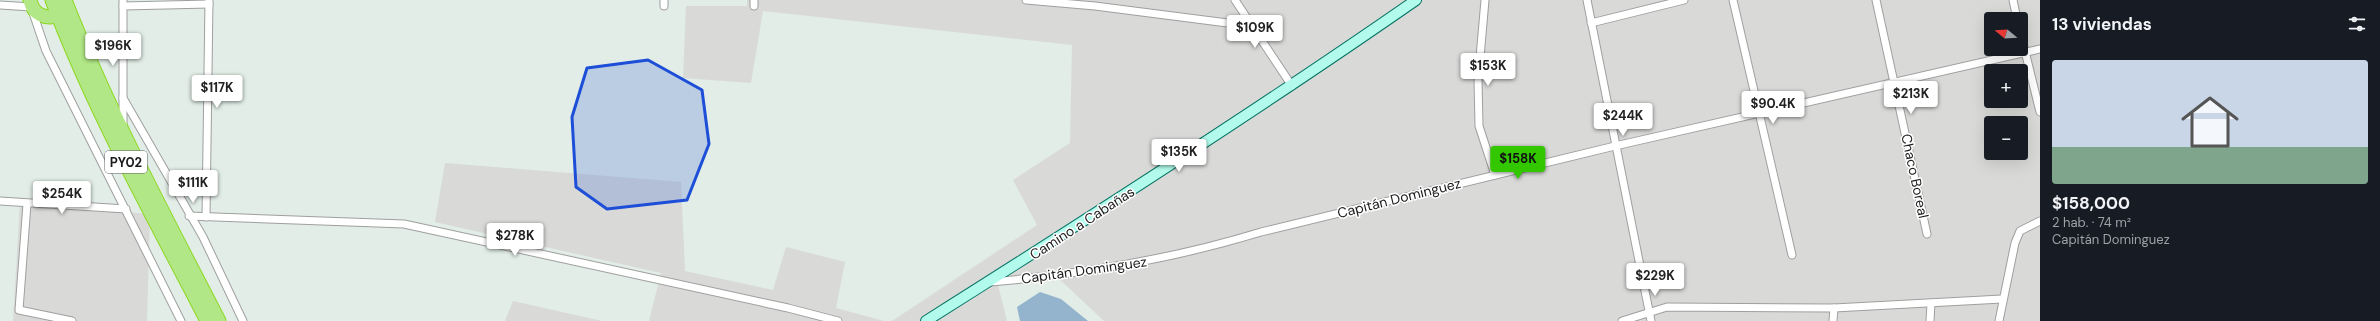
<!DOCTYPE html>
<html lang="es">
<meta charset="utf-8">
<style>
body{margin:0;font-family:"DM Sans",sans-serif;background:#242831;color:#f1f3f6;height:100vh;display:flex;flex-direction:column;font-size:15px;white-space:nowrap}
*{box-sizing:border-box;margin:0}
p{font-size:13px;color:#9ea1a6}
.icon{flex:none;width:22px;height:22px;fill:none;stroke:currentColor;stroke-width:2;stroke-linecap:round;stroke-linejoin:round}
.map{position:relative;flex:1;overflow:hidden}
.details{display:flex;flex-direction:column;background:#171b24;width:340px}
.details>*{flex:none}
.needle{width:26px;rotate:288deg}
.buttons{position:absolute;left:1984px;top:12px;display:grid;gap:8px}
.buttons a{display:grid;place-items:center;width:44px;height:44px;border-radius:4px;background:#171b24;box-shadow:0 4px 16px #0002;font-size:20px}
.price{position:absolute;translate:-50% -34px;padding:0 9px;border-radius:4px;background:#fff;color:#222;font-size:13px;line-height:26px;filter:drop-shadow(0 1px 2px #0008)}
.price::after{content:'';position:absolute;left:50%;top:24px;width:12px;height:9px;margin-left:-6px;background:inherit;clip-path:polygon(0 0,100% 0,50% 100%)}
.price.on{background:#33c700;color:#111}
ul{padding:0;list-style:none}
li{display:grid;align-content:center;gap:8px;height:212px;padding:0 12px}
li span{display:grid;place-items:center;height:124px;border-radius:4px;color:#555}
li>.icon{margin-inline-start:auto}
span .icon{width:72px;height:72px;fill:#fffc;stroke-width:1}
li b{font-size:17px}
h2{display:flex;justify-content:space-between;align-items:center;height:48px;padding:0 12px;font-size:17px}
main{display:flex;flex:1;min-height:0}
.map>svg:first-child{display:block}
</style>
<main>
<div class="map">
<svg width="2040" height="321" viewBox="0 0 2040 321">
<rect width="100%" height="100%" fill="#e1ede6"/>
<g fill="#d9dad8" fill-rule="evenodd">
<path d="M747,0H2040V321H1104L1056,276L997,281L1007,321H892L1037,225L1013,180L1070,143L1072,45L763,11L751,83L683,78L686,6H747ZM1991,19H2021V49H1991ZM1991,71H2021V101H1991ZM1991,123H2021V153H1991Z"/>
<polygon points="445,163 681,182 685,271 773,290 786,247 845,262 836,308 884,321 649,321 661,273 435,222"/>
<polygon points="20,203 150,214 147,321 13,321"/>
<polygon points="513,301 602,321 505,321"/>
</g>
<polygon fill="#94b4ce" points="1040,292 1061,299 1088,321 1020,321 1017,307"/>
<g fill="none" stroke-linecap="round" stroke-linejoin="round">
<defs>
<g id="street">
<polyline points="664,0 664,6"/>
<polyline points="754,0 754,6"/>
<polyline points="1026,0 1095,6 1251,26"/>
<polyline points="1235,0 1292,86"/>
<polyline points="1485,0 1478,80 1479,126 1495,175"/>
<polyline points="1587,0 1651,321"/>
<polyline points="1733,0 1792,255"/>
<polyline points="1876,0 1927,234"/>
<polyline points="2013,0 2017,19"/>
<polyline points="0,5 31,7 46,51 181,321"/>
<polyline points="123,6 209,4"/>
<polyline points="1591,23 1684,0"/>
<polyline points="2021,35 2040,112"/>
<polyline points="123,98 203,237 243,321"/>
<polyline points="123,124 123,0"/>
<polyline points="0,201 126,209"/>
<polyline points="27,204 19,310 72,321"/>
<polyline points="189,216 404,224 788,308 838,321"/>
<polyline points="206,217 209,0"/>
<path d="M991,282C1083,274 1173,259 1261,232L1615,146L2040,49"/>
<polyline points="1622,321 1667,307 1834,308 2002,299"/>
<polyline points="1833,321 1834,308"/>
<polyline points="1930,321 1931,303"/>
<polyline points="1999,321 2015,243 2020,231 2040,221"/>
</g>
<path id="secondary" d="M926,321C1091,217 1255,112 1416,0"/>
<g id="highway">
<path d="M30,0C33,15 45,19 58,16"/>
<path d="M52,0C94,111 153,216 207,321"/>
<path d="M65,0C108,110 165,216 219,321"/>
</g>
</defs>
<use href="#street" stroke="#9f9f9f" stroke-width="9"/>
<use href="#secondary" stroke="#037262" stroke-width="12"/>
<use href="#highway" stroke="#8ed820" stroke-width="15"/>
<use href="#street" stroke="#fff" stroke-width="7"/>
<use href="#secondary" stroke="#b2faeb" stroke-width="10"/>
<use href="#highway" stroke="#b1e786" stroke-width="13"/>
</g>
<path fill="#1d4ed8" fill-opacity="0.2" stroke="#1d4ed8" stroke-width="3" stroke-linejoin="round" d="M648,60L702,90L709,144L687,200L607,209L576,187L572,117L587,68Z"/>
<g text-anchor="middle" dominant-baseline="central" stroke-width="3" stroke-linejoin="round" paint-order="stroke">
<rect fill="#fff" stroke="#5f5f5f" stroke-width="1" x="105" y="151" width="42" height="22" rx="3"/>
<g font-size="13" font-weight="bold" fill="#1b1b1b">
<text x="126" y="162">PY02</text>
</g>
<g font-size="14" fill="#1b1b1b" stroke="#fff">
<text transform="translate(1915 176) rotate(78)">Chaco Boreal</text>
<text transform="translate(1399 198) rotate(-14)">Capitán Dominguez</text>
<text transform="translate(1082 223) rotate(-33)">Camino a Cabañas</text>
<text transform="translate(1084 270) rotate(-8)">Capitán Dominguez</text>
</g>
</g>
</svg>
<div class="buttons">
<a><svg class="needle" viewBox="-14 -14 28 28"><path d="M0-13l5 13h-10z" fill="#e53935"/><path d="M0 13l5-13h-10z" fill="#9ea1a6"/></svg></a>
<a>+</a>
<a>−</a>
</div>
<b class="price" style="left:1255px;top:49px">$109K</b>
<b class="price" style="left:113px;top:67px">$196K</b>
<b class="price" style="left:1488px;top:87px">$153K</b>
<b class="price" style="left:217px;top:109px">$117K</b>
<b class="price" style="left:1911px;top:115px">$213K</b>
<b class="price" style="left:1773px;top:125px">$90.4K</b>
<b class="price" style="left:1623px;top:137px">$244K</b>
<b class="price" style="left:1179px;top:173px">$135K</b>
<b class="price on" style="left:1518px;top:180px">$158K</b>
<b class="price" style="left:193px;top:204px">$111K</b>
<b class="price" style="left:62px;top:215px">$254K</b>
<b class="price" style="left:515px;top:257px">$278K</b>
<b class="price" style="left:1655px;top:297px">$229K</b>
</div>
<section class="details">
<h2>13 viviendas<svg class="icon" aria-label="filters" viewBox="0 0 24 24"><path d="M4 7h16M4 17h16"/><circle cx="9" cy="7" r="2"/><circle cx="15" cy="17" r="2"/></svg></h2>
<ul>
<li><span style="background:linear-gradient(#c9d6e8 70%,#7fa58c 0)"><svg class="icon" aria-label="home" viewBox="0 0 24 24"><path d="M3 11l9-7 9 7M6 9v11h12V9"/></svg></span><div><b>$158,000</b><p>2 hab. · 74 m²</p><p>Capitán Dominguez</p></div></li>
</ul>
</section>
</main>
